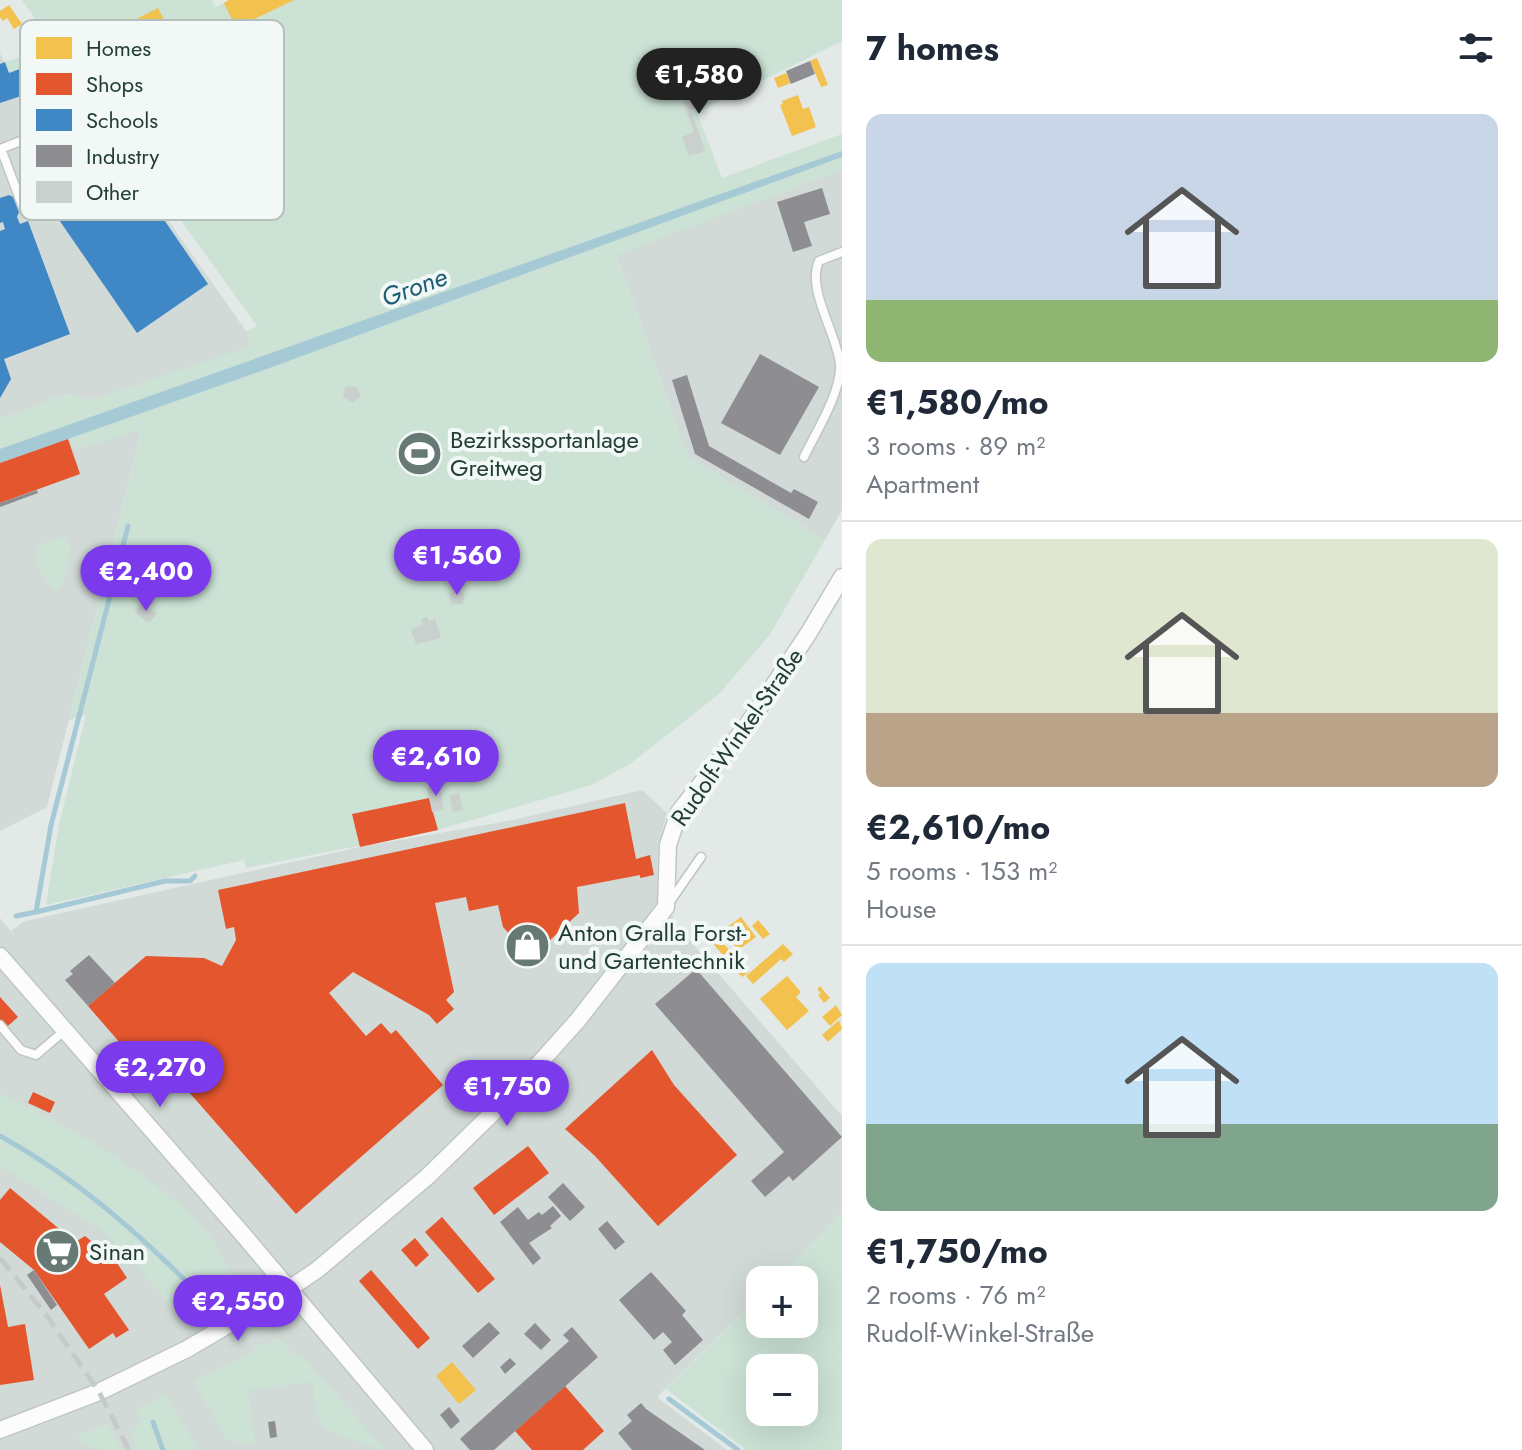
<!DOCTYPE html>
<meta charset="utf-8">
<style>
body{margin:0;font-family:Jost,sans-serif;background:#f2f2f3;color:#1f2937;height:100vh;display:flex;flex-direction:column;font-size:30px;white-space:nowrap}
*{box-sizing:border-box;margin:0}
p{font-size:26px;color:#747a83}
.icon{flex:none;width:44px;height:44px;fill:none;stroke:currentColor;stroke-width:2;stroke-linecap:round;stroke-linejoin:round}
.map{position:relative;flex:1;overflow:hidden}
.drawer{display:flex;flex-direction:column;background:#fff;width:680px}
.drawer>*{flex:none}
.controls{position:absolute;left:746px;top:1266px;display:grid;gap:16px}
.controls a{display:grid;place-items:center;width:72px;height:72px;border-radius:16px;background:#fff;box-shadow:0 8px 32px #0002;font-size:40px}
.price{position:absolute;translate:-50% -68px;padding:0 18px;border-radius:28px;background:#7c3aed;color:#fff;font-size:26px;line-height:52px;filter:drop-shadow(0 2px 4px #0008)}
.price::after{content:'';position:absolute;left:50%;top:48px;width:24px;height:18px;margin-left:-12px;background:inherit;clip-path:polygon(0 0,100% 0,50% 100%)}
.price.active{background:#222;color:#fff}
ul{padding:0;list-style:none}
li{display:grid;align-content:center;gap:16px;height:424px;padding:0 24px}
li+li{border-top:2px solid #e0e1e3}
li span{display:grid;place-items:center;height:248px;border-radius:16px;color:#555}
li>.icon{margin-inline-start:auto}
span .icon{width:144px;height:144px;fill:#fffc;stroke-width:1}
li b{font-size:34px}
h2{display:flex;justify-content:space-between;align-items:center;height:96px;padding:0 24px;font-size:34px}
main{display:flex;flex:1;min-height:0}
.map>svg:first-child{display:block}
</style>
<main>
<div class="map">
<svg width="842" height="1450" viewBox="0 0 842 1450">
<rect width="100%" height="100%" fill="#e3e9e7"/>
<g fill="#d1dad7">
<polygon points="0,53 32,128 60,117 67,136 91,124 101,125 246,331 252,346 92,400 67,394 0,419"/>
<polygon points="842,170 842,510 825,540 688,457 616,254"/>
<polygon points="142,428 47,807 0,831 0,464 68,439 76,450"/>
<polygon points="642,790 667,813 658,845 657,882 678,927 842,1116 842,1212 775,1280 760,1280 760,1295 657,1397 727,1450 0,1450 0,918 14,935 12,930 25,921 360,847 508,821"/>
</g>
<g fill="#cce2d5" fill-rule="evenodd">
<polygon points="22,0 212,0 216,7 229,0 842,0 842,41 697,113 722,178 842,134 842,170 616,255 688,457 825,540 769,636 719,694 630,764 591,785 438,830 246,868 244,860 46,905 59,825 86,715 69,720 142,429 76,450 68,439 0,463 0,419 68,394 92,400 251,346 246,331 257,326"/>
<polygon points="37,51 70,104 66,115 32,129 5,62"/>
<polygon points="63,537 71,546 62,588 57,591 52,588 34,562 37,546"/>
<path d="M0,1093C63,1123 120,1156 174,1200L177,1199C196,1220 252,1271 216,1300L206,1296L201,1298L206,1312H193L182,1319L124,1251L98,1228L0,1166Z"/>
<path d="M842,1212V1450H746L666,1389L760,1295V1324H804V1280H775ZM760,1368H804V1412H760Z"/>
<path d="M280,1338L296,1357L301,1354L384,1449L380,1450C359,1438 323,1438 317,1414C314,1403 314,1392 313,1382L248,1390L255,1443L244,1444L226,1439L193,1380L253,1352L252,1348Z"/>
<polygon points="166,1393 195,1444 198,1450 137,1450 130,1432 141,1424 136,1410"/>
<path d="M107,1423L122,1450C105,1450 85,1450 77,1436Z"/>
</g>
<polygon fill="#a5cad6" points="842,151 842,157 264,370 0,463 0,449"/>
<g fill="#f2c14e">
<polygon points="229,0 294,0 236,28 224,3"/>
<polygon points="9,5 22,24 14,29 7,18 3,21 0,17 0,11"/>
<polygon points="158,8 169,30 166,32 175,51 128,75 119,56 114,58 103,36"/>
<polygon points="817,58 828,85 821,87 810,61"/>
<polygon points="786,73 791,83 778,88 774,78"/>
<polygon points="798,95 803,109 809,107 816,127 792,136 780,105 783,104 782,101"/>
<polygon points="741,917 756,937 738,950 723,930"/>
<polygon points="758,920 770,934 763,939 752,926"/>
<polygon points="714,933 749,972 742,977 708,938"/>
<polygon points="783,944 793,954 784,962 781,959 753,984 746,976"/>
<polygon points="787,976 801,992 796,997 809,1011 787,1030 760,999"/>
<polygon points="820,986 830,998 824,1003 818,995 821,993 817,989"/>
<polygon points="836,1005 842,1015 830,1026 822,1017"/>
<polygon points="839,1020 842,1029 828,1042 822,1035"/>
<polygon points="452,1362 476,1390 459,1404 436,1376"/>
</g>
<g fill="#e4572e">
<polygon points="68,439 80,474 0,503 0,463"/>
<polygon points="429,798 438,830 360,847 352,814"/>
<polygon points="625,803 636,859 650,855 654,875 640,878 640,875 577,887 579,913 531,958 503,927 498,905 469,911 466,897 435,903 454,992 446,1000 454,1009 437,1024 429,1015 353,972 329,993 366,1036 381,1023 391,1034 396,1030 443,1085 296,1214 181,1083 166,1096 88,1006 146,956 204,958 222,966 236,940 234,927 226,929 218,890"/>
<polygon points="0,997 18,1017 0,1033"/>
<polygon points="652,1050 674,1085 737,1155 658,1226 595,1156 565,1129"/>
<polygon points="33,1092 55,1102 50,1113 28,1103"/>
<polygon points="528,1146 549,1173 494,1215 473,1188"/>
<polygon points="10,1188 75,1242 85,1236 115,1260 127,1278 104,1294 129,1330 116,1338 113,1333 89,1349 34,1270 0,1242 0,1200"/>
<polygon points="442,1217 495,1279 478,1293 425,1232"/>
<polygon points="415,1238 429,1255 416,1267 401,1250"/>
<polygon points="371,1270 430,1338 418,1349 359,1281"/>
<polygon points="0,1285 8,1327 25,1324 34,1380 0,1385"/>
<polygon points="565,1386 604,1431 583,1450 532,1450 515,1431"/>
</g>
<g fill="#3f88c5">
<polygon points="41,61 51,91 26,100 24,95 0,103 0,64 5,62 9,73"/>
<polygon points="106,135 208,284 137,333 35,185"/>
<polygon points="9,195 13,197 19,212 17,217 20,224 28,221 70,334 4,359 11,379 0,398 0,231 5,229 3,222 0,223 0,198"/>
</g>
<g fill="#8d8d92">
<polygon points="810,61 815,74 791,84 786,71"/>
<polygon points="822,188 830,214 804,222 812,246 793,252 777,202"/>
<polygon points="760,354 819,387 780,455 721,423"/>
<polygon points="687,375 709,446 791,493 794,489 818,502 809,519 695,454 672,380"/>
<polygon points="37,490 38,493 0,507 0,503"/>
<polygon points="89,955 115,983 88,1006 65,980 73,974 70,971"/>
<polygon points="696,969 842,1137 793,1181 789,1176 765,1197 751,1181 784,1152 655,1004"/>
<polygon points="563,1183 585,1207 570,1221 548,1197"/>
<polygon points="553,1206 561,1216 550,1226 552,1228 529,1243 541,1258 533,1265 500,1222 518,1207 528,1220 539,1212 542,1215"/>
<polygon points="607,1221 625,1242 615,1250 598,1229"/>
<polygon points="34,1270 57,1305 51,1310 27,1275"/>
<polygon points="651,1272 686,1311 682,1315 703,1340 675,1365 663,1350 672,1342 663,1332 654,1340 619,1300"/>
<polygon points="489,1322 500,1333 473,1358 462,1346"/>
<polygon points="535,1323 551,1340 541,1350 524,1334"/>
<polygon points="572,1327 598,1357 494,1450 470,1450 460,1439 569,1341 563,1335"/>
<polygon points="510,1358 516,1364 505,1374 500,1367"/>
<polygon points="641,1403 646,1409 705,1450 632,1450 618,1433 632,1421 627,1415"/>
<polygon points="449,1407 460,1421 451,1429 440,1415"/>
<polygon points="275,1421 277,1437 270,1438 268,1422"/>
</g>
<g fill="none" stroke-linecap="round" stroke-linejoin="round">
<g stroke="#a5cad6" stroke-width="5">
<polyline points="36,912 165,881 190,881 195,876"/>
<polyline points="16,916 36,912 51,825 128,526"/>
<path d="M0,1136C82,1181 147,1241 212,1307"/>
<polyline points="669,1399 738,1450"/>
<polyline points="153,1422 163,1450"/>
</g>
</g>
<g fill="#cad0ce">
<polygon points="722,85 726,98 691,110 705,151 689,156 682,137 694,132 682,99"/>
<polygon points="356,386 361,395 353,403 343,397 345,387"/>
<polygon points="457,589 465,595 462,604 452,604 449,595"/>
<polygon points="142,602 157,614 149,623 135,612"/>
<polygon points="427,617 429,621 435,619 441,638 416,644 411,630 423,624 421,619"/>
<polygon points="439,785 444,809 432,812 427,788"/>
<polygon points="459,793 463,810 453,812 449,795"/>
</g>
<g fill="none" stroke-linecap="round" stroke-linejoin="round">
<defs>
<g id="lane">
<polyline points="0,149 96,112"/>
<polyline points="1,149 24,210"/>
<path d="M804,457C816,432 842,391 840,364C837,334 806,289 819,261L842,252"/>
<polyline points="669,903 701,857"/>
<polyline points="0,1025 21,1050 36,1055 64,1031"/>
</g>
<g id="street">
<polyline points="0,956 240,1231 425,1450"/>
<polyline points="0,1430 99,1392 187,1349 289,1289 317,1270 427,1177 510,1096 578,1020 666,907 668,845 679,812 748,724 808,634 842,577"/>
</g>
</defs>
<use href="#lane" stroke="#c0c6c4" stroke-width="11"/>
<use href="#street" stroke="#c0c6c4" stroke-width="19"/>
<use href="#lane" stroke="#fbfcfb" stroke-width="8"/>
<use href="#street" stroke="#fbfcfb" stroke-width="16"/>
<polyline stroke="#c7caca" stroke-width="5" stroke-dasharray="16 8" stroke-linecap="butt" points="0,1258 47,1316 99,1392 129,1450"/>
</g>
<defs>
<symbol id="stadium-disc" viewBox="-11 -11 22 22"><circle r="9.5" fill="#667975" stroke="#f1f8f5"/><path d="M0-5a6.5 5 0 1 0 0 10a6.5 5 0 1 0 0-10ZM-3.5-1.8h7v3.6h-7Z" fill="#fff"/></symbol>
<symbol id="shop-disc" viewBox="-11 -11 22 22"><circle r="9.5" fill="#667975" stroke="#f1f8f5"/><path d="M-5-2.5h2.3a2.7 3.5 0 0 1 5.4 0H5L5.5 6h-11ZM-1.5-2.5h3a1.5 2.3 0 0 0-3 0Z" fill="#fff"/></symbol>
<symbol id="supermarket-disc" viewBox="-11 -11 22 22"><circle r="9.5" fill="#667975" stroke="#f1f8f5"/><path d="M-6-5.5h2.5l.6 2H6L4.5 2H-2.5L-4.4-4H-6ZM-1.5 3.2a1.3 1.3 0 1 0 .1 0ZM3 3.2a1.3 1.3 0 1 0 .1 0Z" fill="#fff"/></symbol>
</defs>
<g fill-rule="evenodd">
<use href="#stadium-disc" x="394" y="428" width="51" height="51"/>
<use href="#shop-disc" x="502" y="920" width="51" height="51"/>
<use href="#supermarket-disc" x="32" y="1226" width="51" height="51"/>
</g>
<g text-anchor="middle" dominant-baseline="central" stroke-width="8" stroke-linejoin="round" paint-order="stroke">
<g font-size="24" fill="#223c37" stroke="#f1f8f5" text-anchor="start">
<text x="450" y="439">Bezirkssportanlage<tspan x="450" dy="28">Greitweg</tspan></text>
<text x="558" y="932">Anton Gralla Forst-<tspan x="558" dy="28">und Gartentechnik</tspan></text>
<text x="89" y="1251">Sinan</text>
</g>
<g font-size="24" fill="#223c37" stroke="#f1f8f5">
<text transform="translate(737 737) rotate(-55)">Rudolf-Winkel-Straße</text>
</g>
<g font-size="26" font-style="italic" fill="#1d5e76" stroke="#f1f8f5">
<text transform="translate(414 287) rotate(-20)">Grone</text>
</g>
</g>
<rect x="20" y="20" width="264" height="200" rx="12" fill="#f1f8f5" stroke="#b3c0bc" stroke-width="2"/>
<rect x="36" y="37" width="36" height="22" fill="#f2c14e"/>
<rect x="36" y="73" width="36" height="22" fill="#e4572e"/>
<rect x="36" y="109" width="36" height="22" fill="#3f88c5"/>
<rect x="36" y="145" width="36" height="22" fill="#8d8d92"/>
<rect x="36" y="181" width="36" height="22" fill="#cad0ce"/>
<g font-size="22" fill="#223c37">
<text x="86" y="56">Homes</text>
<text x="86" y="92">Shops</text>
<text x="86" y="128">Schools</text>
<text x="86" y="164">Industry</text>
<text x="86" y="200">Other</text>
</g>
</svg>
<div class="controls">
<a>+</a>
<a>−</a>
</div>
<b class="price active" style="left:699px;top:116px">€1,580</b>
<b class="price" style="left:457px;top:597px">€1,560</b>
<b class="price" style="left:146px;top:613px">€2,400</b>
<b class="price" style="left:436px;top:798px">€2,610</b>
<b class="price" style="left:160px;top:1109px">€2,270</b>
<b class="price" style="left:507px;top:1128px">€1,750</b>
<b class="price" style="left:238px;top:1343px">€2,550</b>
</div>
<section class="drawer">
<h2>7 homes<svg class="icon" aria-label="filters" viewBox="0 0 24 24"><path d="M4 7h16M4 17h16"/><circle cx="9" cy="7" r="2"/><circle cx="15" cy="17" r="2"/></svg></h2>
<ul>
<li><span style="background:linear-gradient(#c9d6e8 75%,#8fb573 0)"><svg class="icon" aria-label="home" viewBox="0 0 24 24"><path d="M3 11l9-7 9 7M6 9v11h12V9"/></svg></span><div><b>€1,580/mo</b><p>3 rooms · 89 m²</p><p>Apartment</p></div></li>
<li><span style="background:linear-gradient(#dfe7d0 70%,#b9a48a 0)"><svg class="icon" aria-label="home" viewBox="0 0 24 24"><path d="M3 11l9-7 9 7M6 9v11h12V9"/></svg></span><div><b>€2,610/mo</b><p>5 rooms · 153 m²</p><p>House</p></div></li>
<li><span style="background:linear-gradient(#bfe0f5 65%,#7fa58c 0)"><svg class="icon" aria-label="home" viewBox="0 0 24 24"><path d="M3 11l9-7 9 7M6 9v11h12V9"/></svg></span><div><b>€1,750/mo</b><p>2 rooms · 76 m²</p><p>Rudolf-Winkel-Straße</p></div></li>
</ul>
</section>
</main>
